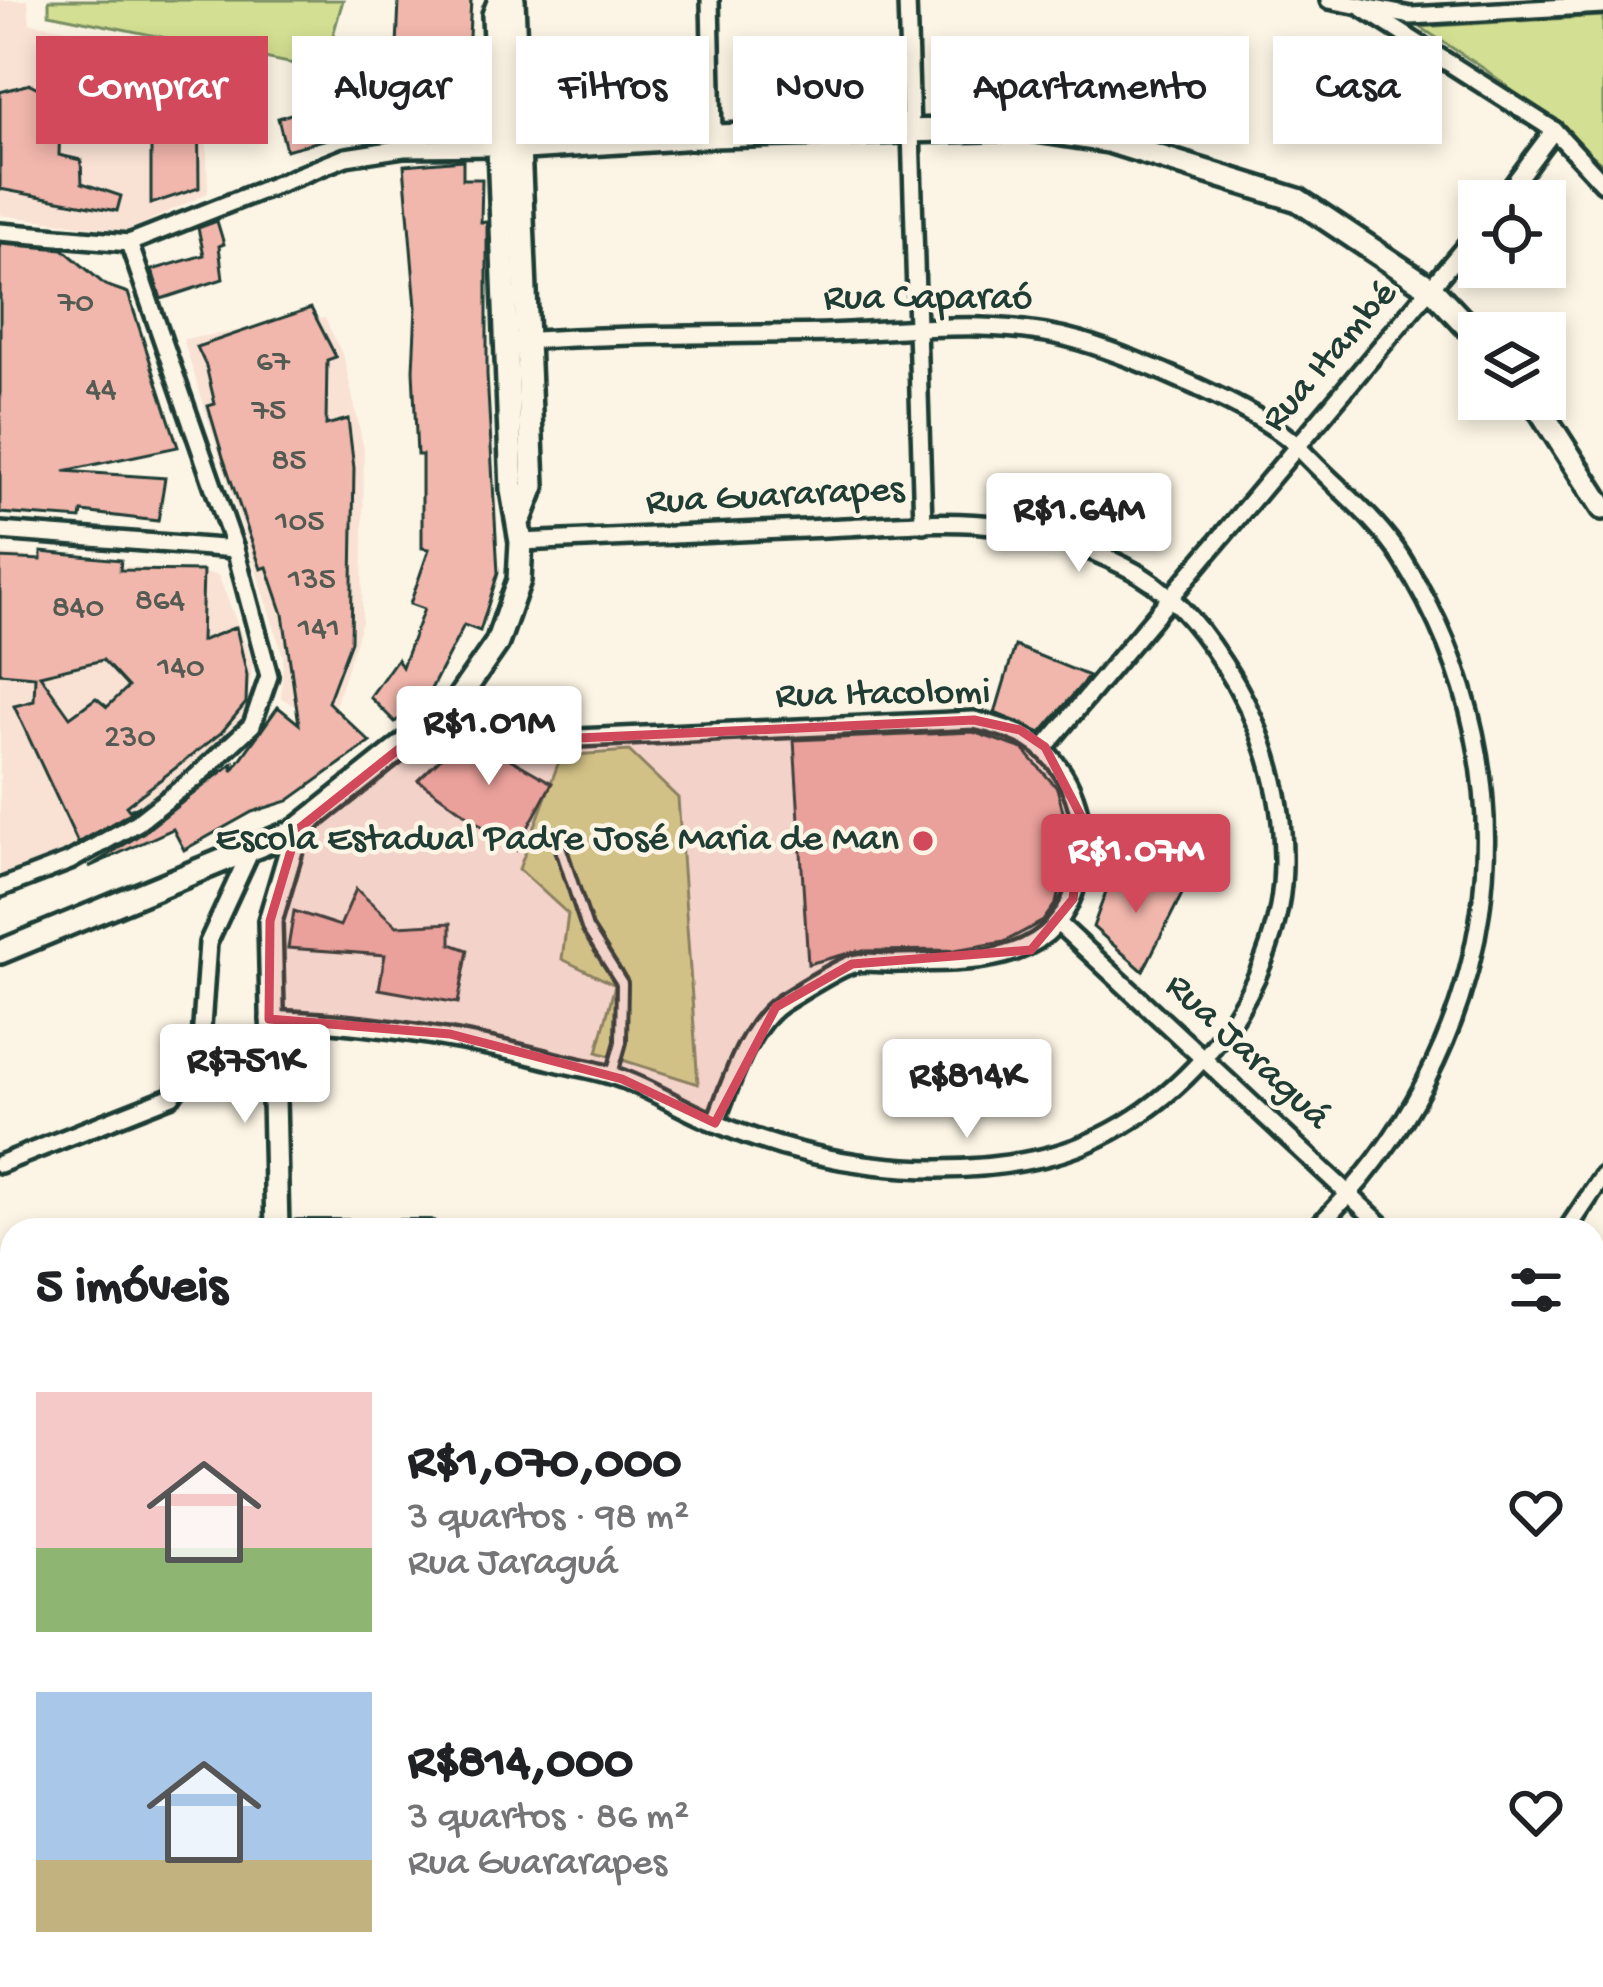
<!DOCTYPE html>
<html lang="pt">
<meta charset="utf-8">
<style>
body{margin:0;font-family:"Gochi Hand",sans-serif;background:#f6f6f6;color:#202124;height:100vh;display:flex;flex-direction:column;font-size:45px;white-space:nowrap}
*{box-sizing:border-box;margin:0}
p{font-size:39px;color:#757577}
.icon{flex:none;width:66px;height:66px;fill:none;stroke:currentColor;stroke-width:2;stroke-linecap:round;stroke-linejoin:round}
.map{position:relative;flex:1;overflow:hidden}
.drawer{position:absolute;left:0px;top:1218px;width:1605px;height:771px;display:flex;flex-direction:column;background:#fff;border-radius:36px 36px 0 0;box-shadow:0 6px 18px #0003}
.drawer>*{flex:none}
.guide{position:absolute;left:36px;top:36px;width:1533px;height:108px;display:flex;gap:24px}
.buttons{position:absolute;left:1458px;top:180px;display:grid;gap:24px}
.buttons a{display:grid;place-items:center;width:108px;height:108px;border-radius:0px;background:#fff;box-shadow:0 6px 18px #0003;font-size:60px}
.price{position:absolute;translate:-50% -102px;padding:0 27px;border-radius:12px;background:#fff;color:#222;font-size:39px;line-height:78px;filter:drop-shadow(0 3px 6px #0008)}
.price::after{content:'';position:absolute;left:50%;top:72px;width:36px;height:27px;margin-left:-18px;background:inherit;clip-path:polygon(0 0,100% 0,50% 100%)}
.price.current{background:#d1495b;color:#fff}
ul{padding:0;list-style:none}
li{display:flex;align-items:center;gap:36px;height:300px;padding:0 36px}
li span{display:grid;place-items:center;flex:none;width:336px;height:240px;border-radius:0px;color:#555}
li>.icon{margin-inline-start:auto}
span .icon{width:144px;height:144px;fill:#fffc;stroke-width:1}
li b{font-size:51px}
h2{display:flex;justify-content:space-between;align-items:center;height:144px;padding:0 36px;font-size:51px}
.pill{padding:0 42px;border-radius:0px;background:#fff;box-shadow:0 6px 18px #0003;font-size:42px;line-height:108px}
.pill.current{background:#d1495b;color:#fff}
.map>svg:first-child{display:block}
</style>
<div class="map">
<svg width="1603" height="1987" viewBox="0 0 1603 1987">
<rect width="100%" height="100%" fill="#fcf5e5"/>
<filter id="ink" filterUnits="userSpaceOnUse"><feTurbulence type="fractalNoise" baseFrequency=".00833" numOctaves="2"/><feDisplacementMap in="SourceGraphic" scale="24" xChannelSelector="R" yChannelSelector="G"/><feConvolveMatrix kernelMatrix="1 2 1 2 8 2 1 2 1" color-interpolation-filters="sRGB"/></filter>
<g filter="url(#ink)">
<g fill="#f9e2d4">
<polygon points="0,0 28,0 30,23 204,51 208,193 128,231 0,215"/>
<polygon points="325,318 344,358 364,449 362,621 336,703 310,715 281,698 283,656 183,339"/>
<polygon points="0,554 218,575 253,663 242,734 91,840 0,876"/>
</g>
<g fill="#d3df92" stroke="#798e63" stroke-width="3">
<polygon points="49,0 343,0 323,70 49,14"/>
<polygon points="1603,16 1603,164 1486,70 1420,27"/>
<polygon points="629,751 678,798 698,1084 597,1052 615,985 562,959 568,914 519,869 561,756"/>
</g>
<g fill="#f1b6ac" stroke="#1f3d34" stroke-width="3" fill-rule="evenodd">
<polygon points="399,0 471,0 467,73 473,73 473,97 461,97 462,130 421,127 422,133 386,136 384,109 398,108 392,46 397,46"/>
<polygon points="117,74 116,119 60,123 59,155 81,160 82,183 121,196 117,211 0,189 0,92 30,84 56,97"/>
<polygon points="151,74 198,79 199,188 151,204"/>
<polygon points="335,100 343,135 286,150 278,118"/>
<polygon points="463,160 463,179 482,179 481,222 487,222 487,374 498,573 480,631 464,625 430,691 395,722 370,697 397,659 402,667 424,609 410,604 429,549 422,548 422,455 417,455 413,370 416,307 404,165"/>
<polygon points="217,221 224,244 219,246 223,279 161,299 152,270 204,255 198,228"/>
<polygon points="0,244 63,249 105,285 128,293 178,447 64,471 165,478 158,521 82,512 81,519 0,513"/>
<polygon points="311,308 336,357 327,360 326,425 348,419 354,468 351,641 328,702 370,742 288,801 252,812 184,850 173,829 89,867 144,832 233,763 232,771 278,707 299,724 283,614 267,567 261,569 223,457 208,406 215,404 206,366 197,347"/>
<path d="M41,552L121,560L120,570L203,571L201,641L236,627L247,675L246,703L221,733L126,806L129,810L140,805L130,813L78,843L14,706L34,701L35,676L0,673V558L41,560ZM103,660L128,687L107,707L96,698L70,717L40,675Z"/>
<polygon points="1015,646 1089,676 1041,733 995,713"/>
<polygon points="973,732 1023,749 1057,788 1071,843 1056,903 1043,921 1004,942 954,950 857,951 808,964 794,740"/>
<polygon points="466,734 552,783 516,850 418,780"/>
<polygon points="1112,875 1184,890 1143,971 1093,927"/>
<polygon points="356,889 397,926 451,923 451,944 468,950 458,1003 379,989 385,955 288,948 294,911 340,926"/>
</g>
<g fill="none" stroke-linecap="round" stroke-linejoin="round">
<defs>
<polyline id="lane" points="557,837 587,928 622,983 621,1042 612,1074"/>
<g id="street">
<polyline points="710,0 713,136"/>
<polyline points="907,0 923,524"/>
<polyline points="1329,0 1411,16 1603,5"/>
<polyline points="1361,7 1554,130 1603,183"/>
<polyline points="1501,201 1554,130"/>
<polyline points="0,232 129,243 346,157 404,148 498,147"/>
<path d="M519,341C622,334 725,335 828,333C909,330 1001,317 1080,341C1131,356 1265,411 1299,448C1333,485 1376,517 1403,560C1543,782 1499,1052 1314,1230"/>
<polyline points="0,531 235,549"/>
<path d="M454,705L484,721L556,739L974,720C1017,730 1046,740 1068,782C1084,814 1086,846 1078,880C1056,967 973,962 899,963C885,964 866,960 853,964C837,968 796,995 781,1004C747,1027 730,1087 715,1123"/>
<polyline points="1045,747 1479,230"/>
<polyline points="0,888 70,861 137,823 196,777 252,725 269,676 235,549 129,243"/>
<polyline points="1059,924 1387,1230"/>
<path d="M269,1019C367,1023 454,1036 548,1060C573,1067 599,1070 622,1079C653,1090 681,1109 711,1121C811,1165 933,1182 1041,1158C1172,1129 1285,994 1283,858C1283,788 1261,721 1223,663C1197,623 1168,587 1124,566C1086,547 1042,532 1000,526C944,518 882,526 826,528C724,533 623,537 521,542"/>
<polyline points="0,1164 172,1096 200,1054 208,943 252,848"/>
<polyline points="298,1230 429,1230"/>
<polyline points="1567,1230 1603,1176"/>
<polyline points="0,1308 10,1325 12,1353"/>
<polyline points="0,1522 12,1521"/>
<polyline points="1593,1536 1603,1536"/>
<polyline points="0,1655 12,1648"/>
<polyline points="1593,1735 1603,1735"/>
<polyline points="0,1858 12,1858"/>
<polyline points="1593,1927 1603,1926"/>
<polyline points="106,1977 107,1987"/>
<polyline points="305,1977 305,1987"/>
<polyline points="480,1977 492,1987"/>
<polyline points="1166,1977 1178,1987"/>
</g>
<g id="secondary">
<polyline points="513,0 533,486 521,517"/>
<polyline points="505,130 510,149 713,136 1023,128 1108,141 1298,200 1433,290 1479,339"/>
<polyline points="1533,399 1603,508"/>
<polyline points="0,952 297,830 454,705 497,643 519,580 521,542 512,490 494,15 500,0"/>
<polyline points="277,1230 270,921 297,830"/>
<polyline points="797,1977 809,1987"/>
<polyline points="845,1977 857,1987"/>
</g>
</defs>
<use href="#lane" stroke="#1f3d34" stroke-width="16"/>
<use href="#street" stroke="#1f3d34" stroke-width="24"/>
<use href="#secondary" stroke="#1f3d34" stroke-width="30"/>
<use href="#lane" stroke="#fcf5e5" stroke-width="8"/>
<use href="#street" stroke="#fcf5e5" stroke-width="15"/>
<use href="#secondary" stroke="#fcf5e5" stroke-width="21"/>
</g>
</g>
<path fill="#d1495b" fill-opacity="0.2" stroke="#d1495b" stroke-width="9" stroke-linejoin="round" d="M454,705L556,739L974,720L1020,730L1045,747L1082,818L1073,899L1031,950L852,964L776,1007L715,1123L622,1079L450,1034L269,1019L270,921L297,830Z"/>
<circle fill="#d1495b" stroke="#fcf5e5" stroke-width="4.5" cx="923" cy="841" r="12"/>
<g text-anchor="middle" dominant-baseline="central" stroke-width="9" stroke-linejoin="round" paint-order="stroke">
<g font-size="33" fill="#545b52">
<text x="76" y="304">70</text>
<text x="273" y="363">67</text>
<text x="101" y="391">44</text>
<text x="269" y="412">75</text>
<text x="289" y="462">85</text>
<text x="300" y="523">105</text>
<text x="312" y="581">135</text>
<text x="160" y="602">864</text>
<text x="78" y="609">840</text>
<text x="319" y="630">141</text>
<text x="181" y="669">140</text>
<text x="130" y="739">230</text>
</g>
<g font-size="39" fill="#1f3d34" stroke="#fcf5e5">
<text x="928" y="300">Rua Caparaó</text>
<text transform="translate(1331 358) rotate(-49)">Rua Itambé</text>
<text transform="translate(775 498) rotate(-3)">Rua Guararapes</text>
<text transform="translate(883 696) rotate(-1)">Rua Itacolomi</text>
<text transform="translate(1246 1053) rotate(43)">Rua Jaraguá</text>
</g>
<g font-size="39" fill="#1f3d34" stroke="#fcf5e5" text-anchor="end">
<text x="899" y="841">Escola Estadual Padre José Maria de Man</text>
</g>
</g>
</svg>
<div class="buttons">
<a><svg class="icon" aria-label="locate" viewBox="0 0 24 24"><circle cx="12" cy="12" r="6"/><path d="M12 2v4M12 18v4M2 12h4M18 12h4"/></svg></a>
<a><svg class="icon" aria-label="layers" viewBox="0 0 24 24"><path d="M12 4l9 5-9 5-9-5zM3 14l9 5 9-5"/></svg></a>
</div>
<b class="price" style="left:1079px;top:575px">R$1.64M</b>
<b class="price" style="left:489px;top:788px">R$1.01M</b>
<b class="price current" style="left:1136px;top:916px">R$1.07M</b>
<b class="price" style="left:245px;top:1126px">R$751K</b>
<b class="price" style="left:967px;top:1141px">R$814K</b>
<div class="guide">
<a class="pill current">Comprar</a>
<a class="pill">Alugar</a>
<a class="pill">Filtros</a>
<a class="pill">Novo</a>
<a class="pill">Apartamento</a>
<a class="pill">Casa</a>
</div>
<section class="drawer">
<h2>5 imóveis<svg class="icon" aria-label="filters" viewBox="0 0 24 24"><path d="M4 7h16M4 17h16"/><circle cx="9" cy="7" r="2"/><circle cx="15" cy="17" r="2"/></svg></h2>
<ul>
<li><span style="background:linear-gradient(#f6c9c9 65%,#8fb573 0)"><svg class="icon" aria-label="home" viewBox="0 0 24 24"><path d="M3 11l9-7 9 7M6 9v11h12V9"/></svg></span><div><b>R$1,070,000</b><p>3 quartos · 98 m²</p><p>Rua Jaraguá</p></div><svg class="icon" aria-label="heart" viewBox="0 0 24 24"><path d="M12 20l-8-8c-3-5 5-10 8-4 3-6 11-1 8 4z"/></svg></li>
<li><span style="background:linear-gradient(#a9c7e8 70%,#c2b280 0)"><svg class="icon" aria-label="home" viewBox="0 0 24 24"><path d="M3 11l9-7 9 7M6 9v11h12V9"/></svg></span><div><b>R$814,000</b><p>3 quartos · 86 m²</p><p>Rua Guararapes</p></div><svg class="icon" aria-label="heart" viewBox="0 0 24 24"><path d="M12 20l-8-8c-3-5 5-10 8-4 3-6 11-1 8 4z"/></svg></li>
</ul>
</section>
</div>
